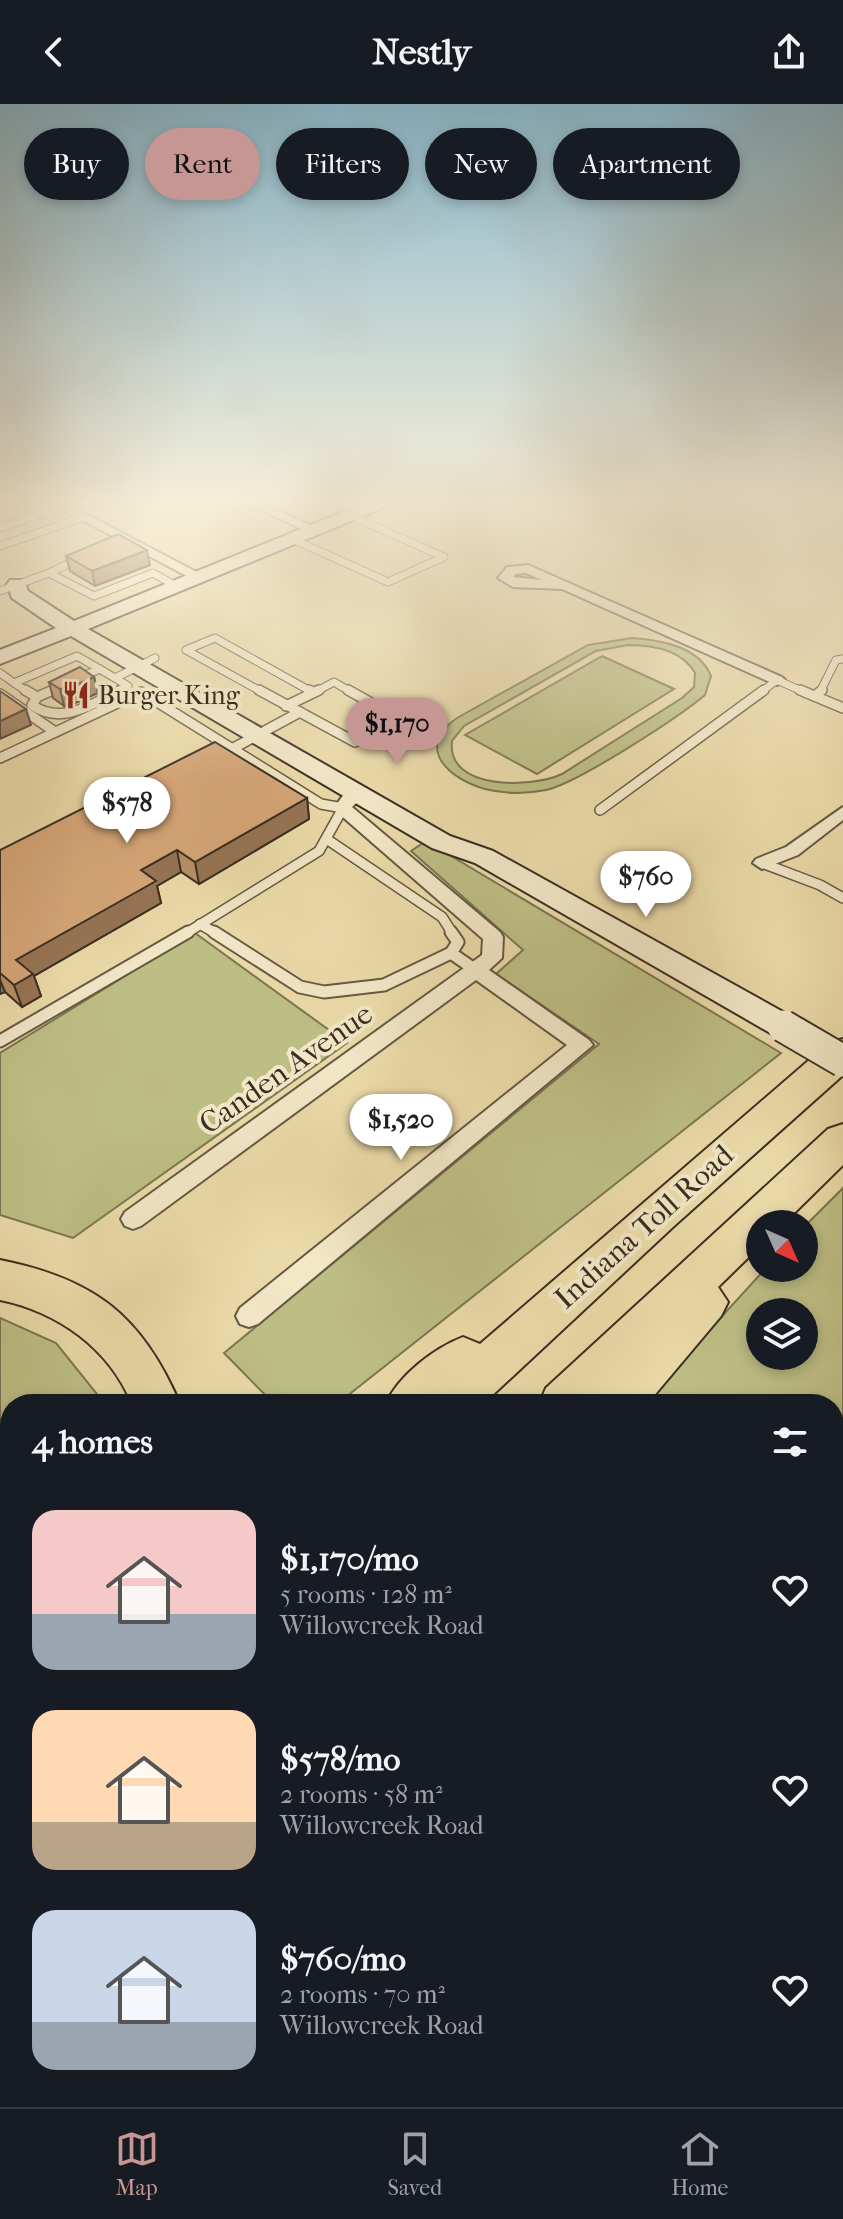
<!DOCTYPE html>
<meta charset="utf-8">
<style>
body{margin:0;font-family:"IM FELL French Canon",serif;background:#242831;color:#f1f3f6;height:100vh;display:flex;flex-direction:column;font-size:30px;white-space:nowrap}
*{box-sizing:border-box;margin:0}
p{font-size:26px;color:#9ea1a6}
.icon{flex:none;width:44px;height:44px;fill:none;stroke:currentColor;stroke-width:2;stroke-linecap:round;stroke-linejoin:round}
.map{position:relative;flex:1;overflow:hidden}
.drawer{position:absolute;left:0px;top:1290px;width:844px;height:714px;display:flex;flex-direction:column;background:#171b24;border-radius:32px 32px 0 0;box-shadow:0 4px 12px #0003}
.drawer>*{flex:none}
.top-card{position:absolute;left:24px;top:24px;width:796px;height:72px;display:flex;gap:16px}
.needle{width:52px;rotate:135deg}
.fabs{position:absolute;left:746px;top:1106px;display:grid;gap:16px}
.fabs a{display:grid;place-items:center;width:72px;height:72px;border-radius:50%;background:#171b24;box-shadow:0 4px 12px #0003;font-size:40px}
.price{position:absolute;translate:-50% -68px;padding:0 18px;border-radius:28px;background:#fff;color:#222;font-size:26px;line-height:52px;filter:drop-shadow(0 2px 4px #0008)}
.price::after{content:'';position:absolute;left:50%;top:48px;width:24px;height:18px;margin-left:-12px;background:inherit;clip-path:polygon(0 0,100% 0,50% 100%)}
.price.selected{background:#c59692;color:#111}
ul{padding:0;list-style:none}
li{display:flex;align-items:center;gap:24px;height:200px;padding:0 32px}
li span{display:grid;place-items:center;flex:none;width:224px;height:160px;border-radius:24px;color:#555}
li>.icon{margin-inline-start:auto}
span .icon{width:96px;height:96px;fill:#fffc;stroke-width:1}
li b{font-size:34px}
h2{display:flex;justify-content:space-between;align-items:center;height:96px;padding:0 32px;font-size:34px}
.tag{padding:0 28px;border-radius:36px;background:#171b24;box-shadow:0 4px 12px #0003;font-size:28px;line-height:72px}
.tag.selected{background:#c59692;color:#111}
header{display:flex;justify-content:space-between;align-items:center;height:104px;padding:0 32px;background:#171b24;font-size:36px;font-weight:700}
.dock{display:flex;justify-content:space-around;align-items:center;height:112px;border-top:2px solid #363941;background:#171b24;font-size:22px;color:#9ea1a6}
.dock a{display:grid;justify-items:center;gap:4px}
.dock .selected{color:#c59692}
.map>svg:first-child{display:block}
</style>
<header><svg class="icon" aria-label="back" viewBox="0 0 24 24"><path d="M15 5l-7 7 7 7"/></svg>Nestly<svg class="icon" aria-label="share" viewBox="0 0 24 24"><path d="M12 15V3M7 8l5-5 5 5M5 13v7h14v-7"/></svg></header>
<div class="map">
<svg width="843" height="2003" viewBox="0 0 843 2003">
<rect width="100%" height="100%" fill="#ebdaa9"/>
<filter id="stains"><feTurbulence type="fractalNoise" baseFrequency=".0025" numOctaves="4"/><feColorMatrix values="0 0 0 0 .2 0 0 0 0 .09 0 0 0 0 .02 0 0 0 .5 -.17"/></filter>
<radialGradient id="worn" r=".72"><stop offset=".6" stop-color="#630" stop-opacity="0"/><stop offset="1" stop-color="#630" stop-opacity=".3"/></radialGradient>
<g fill="#bdbe84" stroke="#7b7652" stroke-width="2" fill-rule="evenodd">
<path d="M632,534C660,536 699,542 711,572L705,591C679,613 578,679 546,686C526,690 505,690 485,685C449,675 414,644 457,614L588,541ZM628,541C652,541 682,546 695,569L694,583L682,594L562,670C533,684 446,687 452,637L464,622L596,547Z"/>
<polygon points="602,552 674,585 537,670 465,631"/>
<polygon points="426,737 781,949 337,1300 274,1300 224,1249 599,940 496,870 523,846 411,747"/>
<polygon points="195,829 347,939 73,1134 0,1111 0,949"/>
<path d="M843,1084V2003H449V1994H834V1300H642L766,1164H804V1123ZM760,1208H804V1252H760Z"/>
<polygon points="0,1214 56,1239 105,1300 10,1300 10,1603 0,1611"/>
<polygon points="10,1891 10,1994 172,1994 172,2003 0,2003 0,1901"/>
<polygon points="265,1994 388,1994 388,2003 266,2003"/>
</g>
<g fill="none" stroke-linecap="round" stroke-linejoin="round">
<defs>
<g id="service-far2">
<polyline points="556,395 569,399 587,395"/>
<polyline points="24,399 65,420"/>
<polyline points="0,405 38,395"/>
<polyline points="0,424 43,409"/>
<polyline points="292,435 388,478 444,453 349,411"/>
<polyline points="0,442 84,413"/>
<polyline points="49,469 81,454"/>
<polyline points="0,487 49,469 94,492 153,469 176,482"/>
<polyline points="0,569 14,579 77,552 115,574 155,554"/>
<polyline points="78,574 100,565"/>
<polyline points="115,574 128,582 117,588"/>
<polyline points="14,579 28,588"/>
<polyline points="49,588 63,581"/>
<polyline points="262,588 186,546 215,534 312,588"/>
<polyline points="315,588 334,578 351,588"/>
<polyline points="761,588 777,576 804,588"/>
<polyline points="820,588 836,556 843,555"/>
</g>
<g id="service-far1">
<polyline points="25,586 37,593"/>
<path d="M53,586L37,593L32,601C62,622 92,600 121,586"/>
<polyline points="259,586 355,638 398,614"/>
<polyline points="309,586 313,588"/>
<polyline points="348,586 398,614"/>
<polyline points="800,586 843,604"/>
<polyline points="0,590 55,628"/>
<polyline points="815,592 822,586"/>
<polyline points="286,602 319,586"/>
<polyline points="228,647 300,608"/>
<polyline points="0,654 141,588 321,700 343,704 319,747 185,830"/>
<polyline points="600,706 764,586"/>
<polyline points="328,736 442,813 453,830"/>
<polyline points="762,759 820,781 843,794"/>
<polyline points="200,820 217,830"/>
</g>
<g id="service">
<polyline points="214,828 300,883 324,888 384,881 451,849"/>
<polyline points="451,828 458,838 451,849 477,867"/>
<polyline points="0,937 188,828"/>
</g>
<g id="minor">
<polygon points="43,395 57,395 206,473 194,476"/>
<polygon points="238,395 253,395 320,426 310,429"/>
<path d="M528,461L782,573L785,576L777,581L772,579L562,485L513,483L498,474L507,463ZM526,469L542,476L513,473L516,470Z"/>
<polygon points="359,684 367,689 352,703 500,828 503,833 502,854 489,866 589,936 593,941 258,1220 249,1223 240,1220 236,1212 240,1204 567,941 476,876 141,1122 133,1125 125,1122 121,1115 125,1108 482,851 483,835 337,708 334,704 344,690"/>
<polygon points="843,703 843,716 798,751 762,765 753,759 756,755 786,743"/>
</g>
<polygon id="secondary" points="375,395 398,395 395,399 88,525 450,732 493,747 794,914 798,922 794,930 783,933 772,930 475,759 432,744 71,532 0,560 0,546 56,524 12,494 7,480 10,476 24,476 28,487 74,517"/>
<g id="motorway">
<path d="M843,935V971L674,1122L483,1300H386C398,1272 434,1244 463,1233L480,1240L829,939Z"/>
<polygon points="843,1020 843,1061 783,1120 760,1120 760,1142 718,1183 728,1198 721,1212 647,1300 539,1300 546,1284 828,1025"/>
<path d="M0,1156C95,1175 142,1212 180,1300H132C109,1244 58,1208 0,1196Z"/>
<polygon points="10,1601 10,1663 0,1667 0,1605"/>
<polygon points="10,1668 10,1733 0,1737 0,1672"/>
<polygon points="10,1808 10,1877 0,1882 0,1812"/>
<polygon points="165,1994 267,1994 268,2003 166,2003"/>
<rect x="371" y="1994" width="70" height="9"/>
</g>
</defs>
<use href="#service-far2" stroke="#665943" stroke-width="9"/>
<use href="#service-far1" stroke="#665943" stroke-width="12"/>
<use href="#service" stroke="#665943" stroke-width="15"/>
<use href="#minor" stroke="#665943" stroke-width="4"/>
<use href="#secondary" stroke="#392e21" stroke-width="4"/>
<use href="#motorway" stroke="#392e21" stroke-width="4"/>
<use href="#service-far2" stroke="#f2e7c7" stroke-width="7"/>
<use href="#service-far1" stroke="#f2e7c7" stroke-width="9"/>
<use href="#service" stroke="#f2e7c7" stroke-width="11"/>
<use href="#minor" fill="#f2e7c7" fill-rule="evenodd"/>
<use href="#secondary" fill="#f2e7c7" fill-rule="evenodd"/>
<use href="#motorway" fill="#ebdaa9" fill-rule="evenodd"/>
<defs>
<polyline id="secondary-bridge" points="783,922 843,957"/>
</defs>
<use href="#secondary-bridge" stroke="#392e21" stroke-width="35" stroke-linecap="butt"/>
<use href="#secondary-bridge" stroke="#f2e7c7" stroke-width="31"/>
</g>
<g fill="#b88f67" stroke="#392e21" stroke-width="2">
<polygon points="66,452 150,461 95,482 70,467"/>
<polygon points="94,573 98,589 75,599 64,602 53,594 49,578"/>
<polygon points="307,694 309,715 199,780 181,768 157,782 161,799 34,872 41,892 22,903 5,888 0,890 0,746"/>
</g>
<g fill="#967454" stroke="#392e21" stroke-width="2">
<polygon points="147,446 150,461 95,482 92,467"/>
<polygon points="94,573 98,589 75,599 64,602 60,585"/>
<polygon points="26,605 31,621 0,635 0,617"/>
<polygon points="307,694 309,715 199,780 195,758"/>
<polygon points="177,746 181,768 157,782 161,799 34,872 41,892 22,903 14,881 16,856 141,766"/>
<polygon points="0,876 5,888 0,890"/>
</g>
<g fill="#d6a678" stroke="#392e21" stroke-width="2">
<polygon points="118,430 147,446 92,467 66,452"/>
<polygon points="80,563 94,573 71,583 60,585 49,578"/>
<polygon points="0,587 26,605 0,617"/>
<polygon points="215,638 307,694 195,758 177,746 141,766 156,777 16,856 33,870 14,881 0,869 0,746"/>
</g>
<linearGradient id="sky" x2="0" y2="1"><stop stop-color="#88b7cc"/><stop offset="0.59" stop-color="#f6eed8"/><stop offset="1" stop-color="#f6eed8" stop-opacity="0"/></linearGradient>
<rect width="843" height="675" fill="url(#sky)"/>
<defs>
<symbol id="restaurant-bare" viewBox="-9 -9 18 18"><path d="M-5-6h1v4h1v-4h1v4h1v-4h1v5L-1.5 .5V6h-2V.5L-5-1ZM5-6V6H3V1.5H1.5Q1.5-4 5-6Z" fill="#8f2418" stroke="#f2e7c7" stroke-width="2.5" paint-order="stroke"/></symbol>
</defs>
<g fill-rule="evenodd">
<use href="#restaurant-bare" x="56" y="571" width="40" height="40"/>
</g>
<g text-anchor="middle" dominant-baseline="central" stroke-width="8" stroke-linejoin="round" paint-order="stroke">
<g font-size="26" fill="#392e21" stroke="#f2e7c7" text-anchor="start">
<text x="98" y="591">Burger King</text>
</g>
<g font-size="30" fill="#392e21" stroke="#f2e7c7">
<text transform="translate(286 965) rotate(-35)">Canden Avenue</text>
<text transform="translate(644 1123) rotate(-42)">Indiana Toll Road</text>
</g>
</g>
<rect width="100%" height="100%" filter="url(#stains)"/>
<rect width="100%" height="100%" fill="url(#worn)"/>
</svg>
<div class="fabs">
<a><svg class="needle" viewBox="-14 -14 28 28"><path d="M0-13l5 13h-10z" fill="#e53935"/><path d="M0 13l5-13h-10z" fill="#9ea1a6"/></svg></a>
<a><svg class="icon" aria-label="layers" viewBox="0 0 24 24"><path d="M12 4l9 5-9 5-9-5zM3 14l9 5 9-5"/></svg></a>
</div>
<b class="price selected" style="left:397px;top:662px">$1,170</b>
<b class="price" style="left:127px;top:741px">$578</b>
<b class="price" style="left:646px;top:815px">$760</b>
<b class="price" style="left:401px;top:1058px">$1,520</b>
<div class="top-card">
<a class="tag">Buy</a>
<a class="tag selected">Rent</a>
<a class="tag">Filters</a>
<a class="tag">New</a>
<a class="tag">Apartment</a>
</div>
<section class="drawer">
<h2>4 homes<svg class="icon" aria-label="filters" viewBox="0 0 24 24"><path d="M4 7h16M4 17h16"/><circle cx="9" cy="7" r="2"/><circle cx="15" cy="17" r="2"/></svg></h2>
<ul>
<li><span style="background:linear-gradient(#f6c9c9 65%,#9aa5b1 0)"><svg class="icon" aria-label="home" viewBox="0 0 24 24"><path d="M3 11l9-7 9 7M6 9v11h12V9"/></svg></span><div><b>$1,170/mo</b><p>5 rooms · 128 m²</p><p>Willowcreek Road</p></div><svg class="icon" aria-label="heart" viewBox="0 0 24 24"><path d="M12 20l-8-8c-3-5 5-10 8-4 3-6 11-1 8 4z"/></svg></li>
<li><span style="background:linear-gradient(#ffd9b3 70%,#b9a48a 0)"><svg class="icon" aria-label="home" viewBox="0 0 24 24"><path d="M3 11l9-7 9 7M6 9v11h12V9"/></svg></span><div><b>$578/mo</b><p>2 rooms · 58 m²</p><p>Willowcreek Road</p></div><svg class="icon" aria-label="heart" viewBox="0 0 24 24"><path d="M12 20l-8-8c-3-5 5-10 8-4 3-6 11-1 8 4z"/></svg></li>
<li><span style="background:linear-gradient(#c9d6e8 70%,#9aa5b1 0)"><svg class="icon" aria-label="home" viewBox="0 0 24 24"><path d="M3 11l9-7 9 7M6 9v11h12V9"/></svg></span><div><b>$760/mo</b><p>2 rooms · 70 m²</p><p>Willowcreek Road</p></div><svg class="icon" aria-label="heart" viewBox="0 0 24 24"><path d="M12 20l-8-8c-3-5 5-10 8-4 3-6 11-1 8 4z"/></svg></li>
</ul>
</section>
</div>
<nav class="dock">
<a class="selected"><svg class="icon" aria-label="map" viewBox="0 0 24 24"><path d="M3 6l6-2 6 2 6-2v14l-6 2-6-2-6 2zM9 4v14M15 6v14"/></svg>Map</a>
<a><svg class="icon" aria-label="saved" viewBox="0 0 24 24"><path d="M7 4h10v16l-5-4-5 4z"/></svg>Saved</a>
<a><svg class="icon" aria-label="home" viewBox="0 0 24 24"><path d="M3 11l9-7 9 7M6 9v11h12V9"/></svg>Home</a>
</nav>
